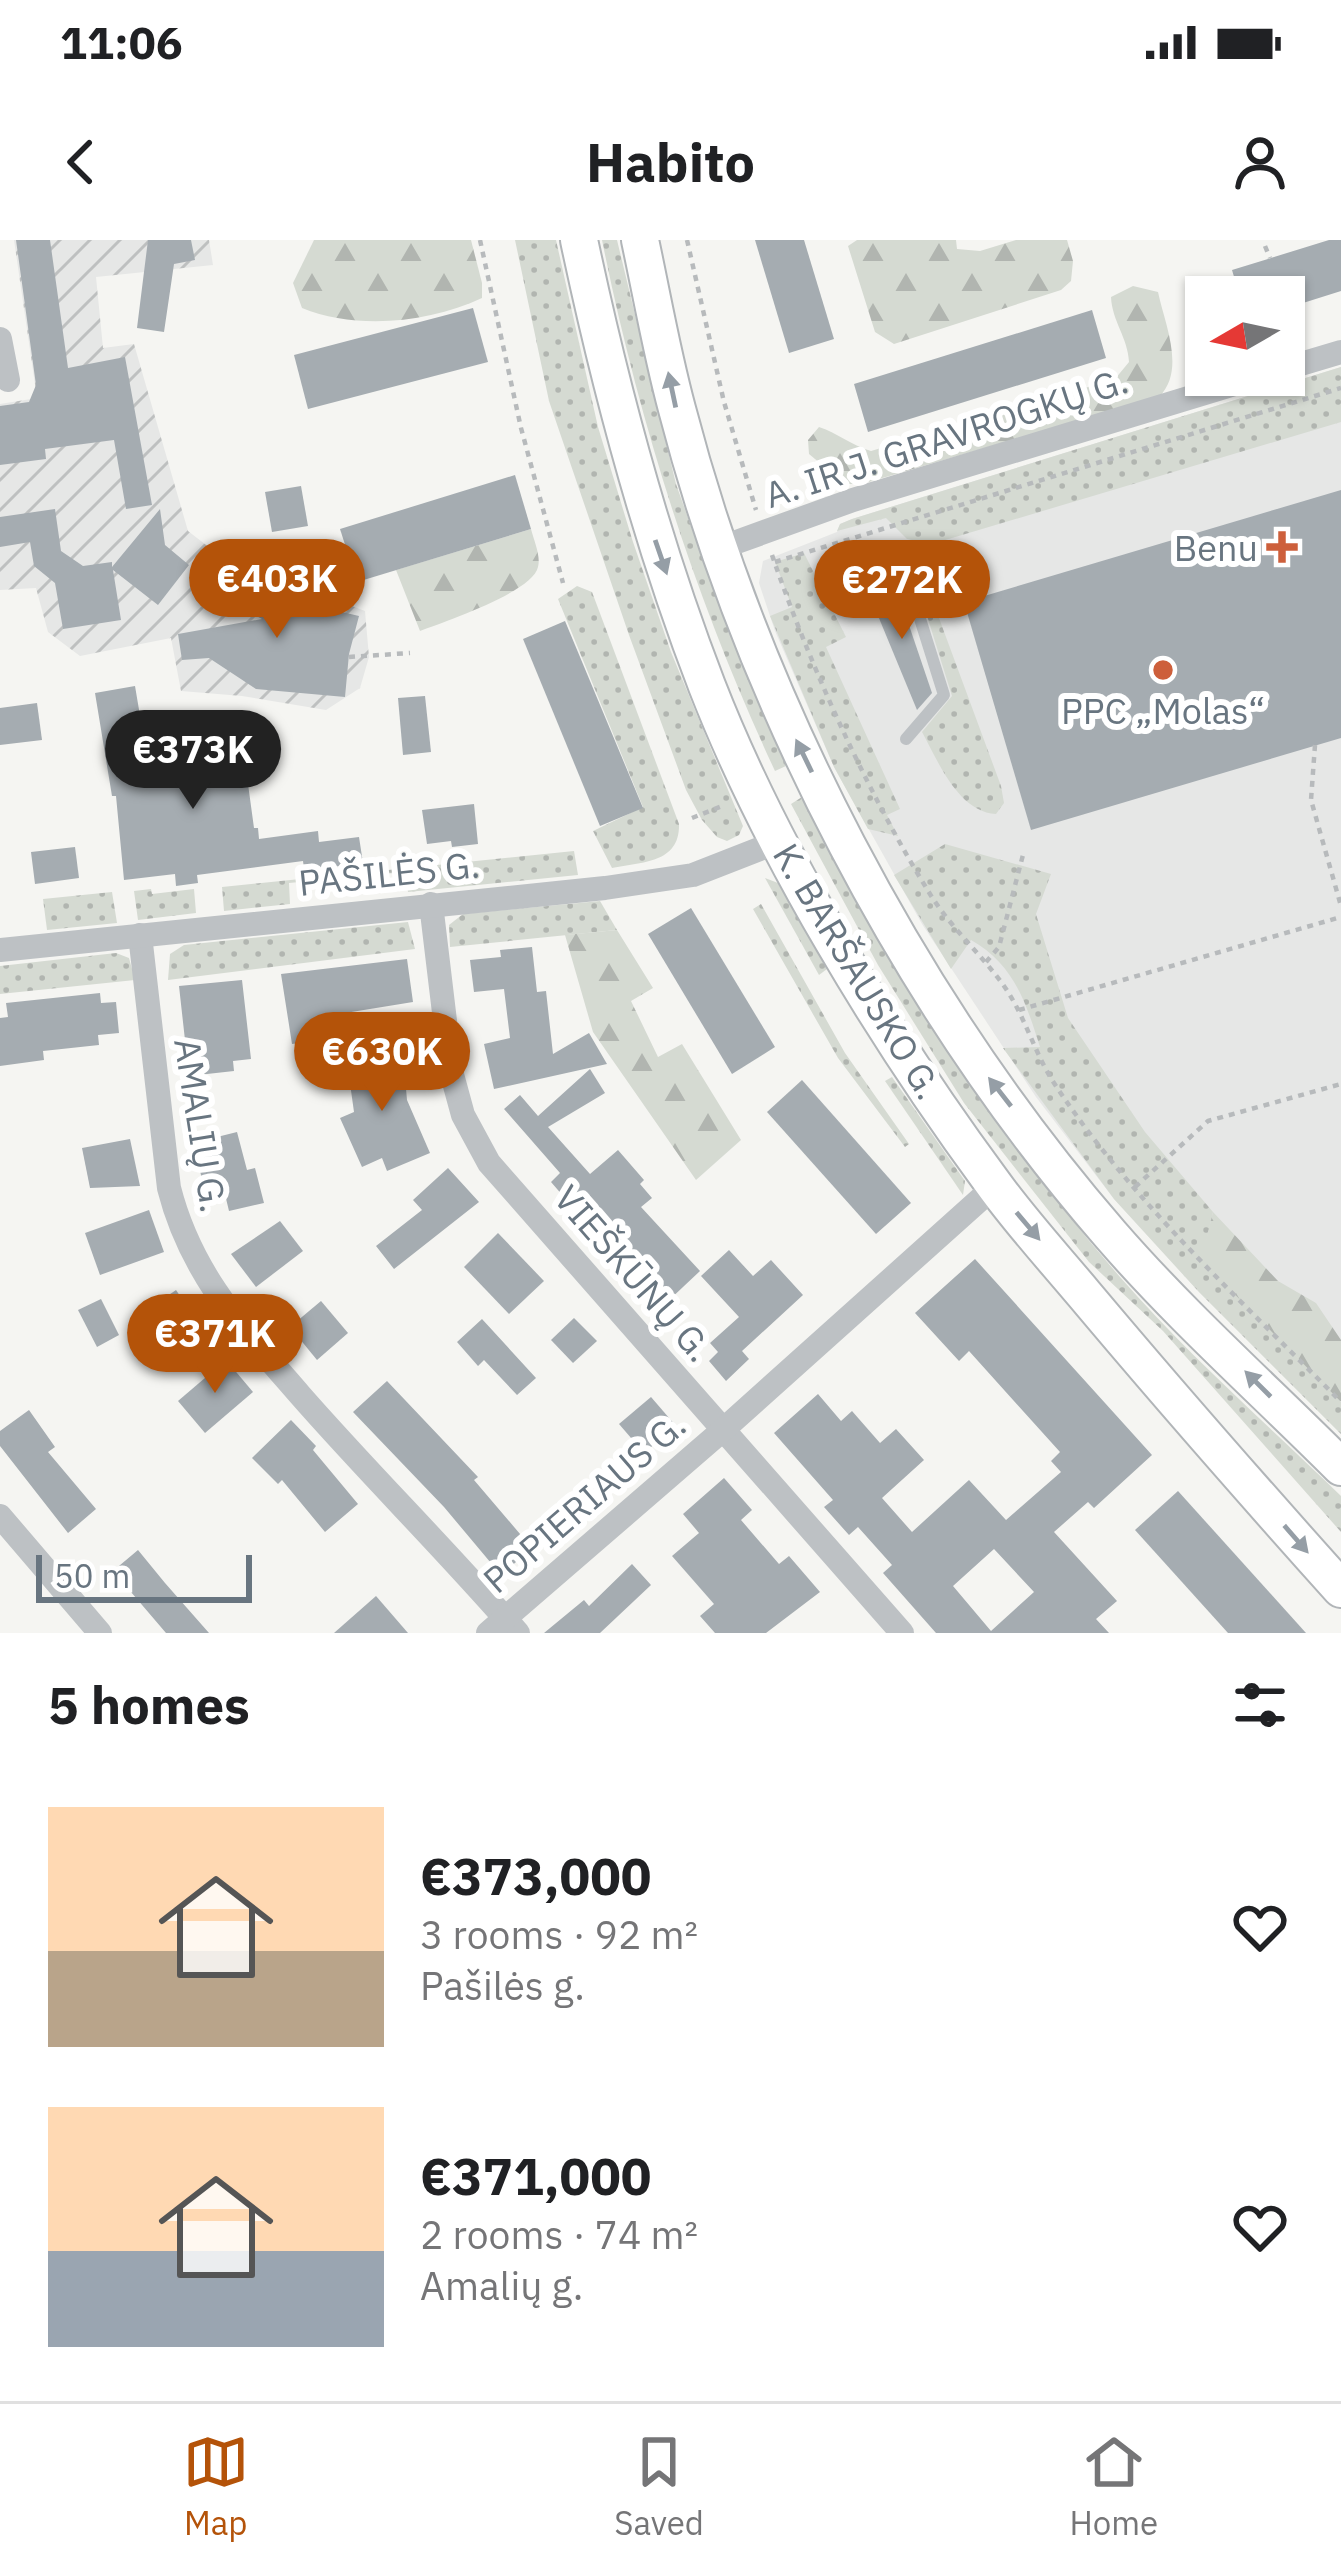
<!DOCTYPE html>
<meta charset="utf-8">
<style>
body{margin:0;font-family:"IBM Plex Sans",sans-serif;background:#f2f2f2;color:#202124;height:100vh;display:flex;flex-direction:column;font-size:45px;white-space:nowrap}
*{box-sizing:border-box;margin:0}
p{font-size:39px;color:#757577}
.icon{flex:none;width:66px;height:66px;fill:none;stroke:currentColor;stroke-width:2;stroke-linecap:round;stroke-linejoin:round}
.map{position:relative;height:1393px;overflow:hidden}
.side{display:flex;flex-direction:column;background:#fff;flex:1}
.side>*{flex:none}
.needle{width:78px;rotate:261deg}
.fabs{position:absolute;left:1185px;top:36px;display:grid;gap:24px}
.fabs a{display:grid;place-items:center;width:120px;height:120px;border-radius:0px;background:#fff;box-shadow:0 3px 9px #0004;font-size:60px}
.scale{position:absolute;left:36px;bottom:30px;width:216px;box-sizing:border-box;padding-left:12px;border:6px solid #687580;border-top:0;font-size:33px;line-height:42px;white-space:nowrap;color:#687580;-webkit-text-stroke:9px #fff;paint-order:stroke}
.price{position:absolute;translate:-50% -102px;padding:0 27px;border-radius:42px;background:#b45309;color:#fff;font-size:39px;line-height:78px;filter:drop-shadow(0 3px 6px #0008)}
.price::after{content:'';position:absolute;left:50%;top:72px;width:36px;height:27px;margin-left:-18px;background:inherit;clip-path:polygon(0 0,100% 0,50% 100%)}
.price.selected{background:#222;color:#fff}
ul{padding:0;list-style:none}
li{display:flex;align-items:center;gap:36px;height:300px;padding:0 48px}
li span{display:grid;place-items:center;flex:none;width:336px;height:240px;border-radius:0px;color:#555}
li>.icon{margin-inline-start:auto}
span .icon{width:144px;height:144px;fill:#fffc;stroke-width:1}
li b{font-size:51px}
h2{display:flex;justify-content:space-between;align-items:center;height:144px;padding:0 48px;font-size:51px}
.status{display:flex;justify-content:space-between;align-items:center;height:84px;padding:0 60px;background:#fff;direction:ltr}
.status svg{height:33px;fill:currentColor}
header{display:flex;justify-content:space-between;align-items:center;height:156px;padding:0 48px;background:#fff;font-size:54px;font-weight:700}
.tabs{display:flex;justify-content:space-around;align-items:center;height:168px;border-top:3px solid #e0e0e0;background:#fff;font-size:33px;color:#757577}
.tabs a{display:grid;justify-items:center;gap:6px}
.tabs .selected{color:#b45309}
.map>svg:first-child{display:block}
</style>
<div class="status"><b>11:06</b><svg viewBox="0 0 49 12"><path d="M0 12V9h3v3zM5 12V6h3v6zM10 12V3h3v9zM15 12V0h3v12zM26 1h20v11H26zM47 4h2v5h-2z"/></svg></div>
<header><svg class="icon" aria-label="back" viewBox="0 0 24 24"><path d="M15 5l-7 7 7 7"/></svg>Habito<svg class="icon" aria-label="person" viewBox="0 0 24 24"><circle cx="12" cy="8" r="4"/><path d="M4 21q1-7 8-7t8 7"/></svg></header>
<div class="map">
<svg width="1341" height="1393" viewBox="0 0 1341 1393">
<defs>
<pattern id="industrial-furrows" width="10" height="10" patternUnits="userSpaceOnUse" patternTransform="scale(3)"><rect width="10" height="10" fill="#e6e7e6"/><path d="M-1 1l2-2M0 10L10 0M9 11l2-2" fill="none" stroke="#bec0c0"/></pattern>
<pattern id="grass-dots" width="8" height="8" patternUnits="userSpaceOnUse" patternTransform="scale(3)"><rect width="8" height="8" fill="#d5dad2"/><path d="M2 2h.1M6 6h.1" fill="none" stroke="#b1b5b0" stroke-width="1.8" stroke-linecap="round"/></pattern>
<pattern id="forest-firs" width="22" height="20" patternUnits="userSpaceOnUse" patternTransform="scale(3)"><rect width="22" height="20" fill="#d5dad2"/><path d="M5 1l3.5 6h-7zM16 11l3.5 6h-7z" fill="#b1b5b0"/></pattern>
</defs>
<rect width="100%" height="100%" fill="#f5f5f2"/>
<polygon fill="#e6e7e6" points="1341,127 1341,1194 1199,1052 1114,959 1036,857 922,684 834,527 775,391 759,343 763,321 837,292 840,284 852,279"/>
<polygon fill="url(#industrial-furrows)" points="14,0 209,0 213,25 96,37 103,108 134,104 188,291 219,315 365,371 369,417 360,448 326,470 242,456 181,451 171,398 80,416 48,392 36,348 0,350 0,164 37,158"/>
<g fill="url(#grass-dots)">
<polygon points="515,0 556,0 598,187 633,302 671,412 743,586 739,595 727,601 717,597 702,580 686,550 629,395 549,161"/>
<path d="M602,0H617L676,244L724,379L786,526L775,531C696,362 639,183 602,0Z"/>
<polygon points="1341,127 1341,182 932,304 907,299 886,278 837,291 840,284 852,279"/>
<polygon points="804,313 846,397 826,407 900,569 887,575 898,596 868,589 834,527 770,376 792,367 775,322"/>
<path d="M922,332L1001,546L1004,563L996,574C958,572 938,521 922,492L952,456L914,334Z"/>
<path d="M577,346L592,352L679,584C680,623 643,622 612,628L593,591L643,567L558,359Z"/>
<path d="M802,557C890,729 993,891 1120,1037C1188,1115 1267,1184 1341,1256V1292L1163,1091L1089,1022L964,863L878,725L791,564Z"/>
<path d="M945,604L1051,634L1036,674L1068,778L1145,892L1213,972L1202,1020L1341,1162V1194L1199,1052L1114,959L1003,808L1040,807C1026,763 1014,724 971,700L951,729L894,635Z"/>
<polygon points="574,611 578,635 408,652 405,632 289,643 290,664 224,671 222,647"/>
<polygon points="765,638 778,643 827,729 819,735"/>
<polygon points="151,649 152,654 194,649 196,673 138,680 134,651"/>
<polygon points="112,652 117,683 47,690 43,659"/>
<polygon points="600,661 617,690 450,707 449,685 463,674"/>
<polygon points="761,664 845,813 909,904 905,907 838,818 753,669"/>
<polygon points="408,682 415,709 168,740 170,714 184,705"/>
<polygon points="116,713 129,718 135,740 0,754 0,726"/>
<polygon points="892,837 965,941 963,955 885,841"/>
</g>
<g fill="url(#forest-firs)">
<path d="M314,0H471L482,43V58C429,83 356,90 302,68L293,43Z"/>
<polygon points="857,0 956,0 957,9 980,11 1016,0 1067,0 1073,21 1071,41 1061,50 894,104 875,92 848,6"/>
<path d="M1133,46L1158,52C1165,85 1186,130 1159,157L862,244H845L809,214L808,200L819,187C838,193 850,205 871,211L1115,139L1129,122C1128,98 1112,81 1111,57Z"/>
<path d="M531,289C534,301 541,316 538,327C533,352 444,382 420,391L396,330Z"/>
<polygon points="617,690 653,748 631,761 658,817 682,804 741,900 696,940 593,792 565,695"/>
<polygon points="1213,972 1278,1041 1316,1063 1341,1100 1341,1162 1201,1020"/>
</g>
<g fill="#a5acb1" fill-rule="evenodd">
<polygon points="16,0 50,0 68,128 125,117 152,265 126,269 114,200 45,209 46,219 0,225 0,166 29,162 36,145"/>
<polygon points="148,0 191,0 195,20 174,24 164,92 137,88"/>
<polygon points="755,0 804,0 834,99 789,113"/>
<polygon points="1329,0 1341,0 1341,51 1284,69 1284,57 1240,57 1232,30"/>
<polygon points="473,68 488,122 308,169 294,115"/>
<polygon points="1092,70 1106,118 868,192 854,144"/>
<polygon points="515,235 531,289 357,342 340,289"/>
<polygon points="301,246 308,286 272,292 265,252"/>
<polygon points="1341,250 1341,498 1031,590 964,362"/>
<polygon points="55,269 61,311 83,326 112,322 112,327 160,269 165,305 189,325 158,365 113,330 121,380 63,389 55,343 34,326 30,302 0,307 0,277"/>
<polygon points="225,329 291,360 359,376 349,414 345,457 256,449 209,418 182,420 178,394 262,379 203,348 206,340 218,343"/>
<polygon points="895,344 932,453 917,470 869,354"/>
<polygon points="565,381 643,568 600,586 523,399"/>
<polygon points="135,446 148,523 163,521 164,532 245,522 254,588 258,588 259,599 318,591 319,602 359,597 363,623 332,627 333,633 305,636 303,621 197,635 198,643 176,646 175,634 124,640 116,556 112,556 95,453"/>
<polygon points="425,456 431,512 403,515 398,458"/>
<polygon points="37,463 42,500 0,505 0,468"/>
<polygon points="474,564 478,604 452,607 451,601 427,604 422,570"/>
<polygon points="75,607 79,638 35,644 31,612"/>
<polygon points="691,668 775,807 732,834 648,694"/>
<polygon points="532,707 537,752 546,751 553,814 589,793 607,824 494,849 484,804 510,798 504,749 474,752 470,720 501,717 500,710"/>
<polygon points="407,719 413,762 333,775 337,798 292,804 281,734"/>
<polygon points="242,740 251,819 233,821 234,831 189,836 179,746"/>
<polygon points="100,753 101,763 116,762 119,793 98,795 99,805 43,811 44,820 0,826 0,778 8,777 6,763"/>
<polygon points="403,815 407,860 430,913 387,931 382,918 362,927 340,878 354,872 347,822"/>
<polygon points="590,829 605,853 548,887 590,934 618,910 644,940 640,944 652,958 641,967 700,1031 666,1063 606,997 602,1001 551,942 560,933 504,869 520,855 538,876"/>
<polygon points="802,840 911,963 876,994 767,872"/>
<polygon points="237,892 247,930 255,928 264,963 229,971 222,942 204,947 193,903"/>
<polygon points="130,899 140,946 90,948 82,908"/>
<polygon points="448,928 479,962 394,1029 376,1006 422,970 413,960"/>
<polygon points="149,970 164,1012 100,1035 85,993"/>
<polygon points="280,981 303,1011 256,1047 231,1014"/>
<polygon points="498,993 544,1041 509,1074 464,1027"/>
<polygon points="729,1010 753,1036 771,1020 803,1055 742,1111 749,1119 726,1141 709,1121 718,1112 710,1103 739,1077 701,1036"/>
<path d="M975,1019L1152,1215L1094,1268L1088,1262L1054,1292L1117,1361L1096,1379L1109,1393H936L883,1333L892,1325L858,1287L849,1295L824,1267L833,1260L774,1193L818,1154L841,1181L852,1171L880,1203L896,1189L924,1220L882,1258L912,1292L969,1240L1006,1280L1061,1232L1051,1221L1060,1212L969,1111L959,1121L915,1073ZM994,1309L1034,1352L991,1391L953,1346Z"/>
<polygon points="176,1050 201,1087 155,1117 131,1081"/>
<polygon points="101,1059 119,1095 97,1107 78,1070"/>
<polygon points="321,1061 348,1093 317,1120 290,1087"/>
<polygon points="574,1078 597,1101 573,1123 551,1100"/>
<polygon points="482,1079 536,1138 517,1155 484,1120 478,1126 457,1102"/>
<polygon points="226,1120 253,1152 205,1193 178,1161"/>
<polygon points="387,1141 478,1237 474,1240 532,1308 501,1335 444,1267 353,1172"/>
<polygon points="651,1157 676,1186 644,1213 619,1184"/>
<polygon points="29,1170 55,1207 48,1212 96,1269 68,1293 0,1206 0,1191"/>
<polygon points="291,1180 316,1206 313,1210 358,1264 325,1292 282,1240 278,1244 252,1218"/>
<polygon points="724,1238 752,1270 741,1280 779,1324 789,1316 820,1352 766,1393 715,1393 700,1376 714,1364 672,1316 699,1293 683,1274"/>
<polygon points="1178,1251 1306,1393 1228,1393 1135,1290"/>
<polygon points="138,1310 165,1343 209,1393 166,1393 113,1331"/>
<polygon points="632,1324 651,1345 600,1393 544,1393 584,1360 589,1366"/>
<polygon points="376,1356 408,1393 334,1393"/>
</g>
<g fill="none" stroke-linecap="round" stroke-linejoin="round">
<defs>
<g id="primary">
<path d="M579,0C611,151 651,301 707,446C772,613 885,797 992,942C1020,981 1053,1017 1084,1054C1168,1154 1254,1252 1341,1349"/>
<path d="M640,0C652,56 662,114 677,169C753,462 911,765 1110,994C1181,1076 1264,1150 1341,1227"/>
</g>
</defs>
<use href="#primary" stroke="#b1b5b8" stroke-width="40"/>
<g stroke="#b7babc" stroke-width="4.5" stroke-dasharray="6 6" stroke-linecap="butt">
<polyline points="480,0 521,188 563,343"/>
<polyline points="687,0 724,162 756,270"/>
<polyline points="1265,6 1270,18"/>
<path d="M772,315C810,426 868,554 930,654C951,688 981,714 1004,746C1025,776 1034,812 1054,843C1132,962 1242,1061 1341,1162"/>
<polyline points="775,322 1341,148"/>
<polyline points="349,417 410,413"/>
<polyline points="1315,505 1311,560 1341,666"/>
<polyline points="692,578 722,566"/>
<polyline points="986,722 999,707 1024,611"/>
<polyline points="1019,770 1341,677"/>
<polyline points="1135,947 1208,881 1341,844"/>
</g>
<polyline stroke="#bdc1c4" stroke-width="12" points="904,328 944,455 906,499"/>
<g stroke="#bdc1c4" stroke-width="24">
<polyline points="0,99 8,140"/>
<polyline points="1284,129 1341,112"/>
<polyline points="720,308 853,260 1264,135"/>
<polyline points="431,664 451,831 463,875 489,923 902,1393"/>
<path d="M140,695L169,948C191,1035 243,1089 300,1155C371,1236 448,1312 518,1393"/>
<polyline points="0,710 605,648 693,635 780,601"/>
<polyline points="0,1276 100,1393"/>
<polyline points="488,1393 724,1189 995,946"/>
</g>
<use href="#primary" stroke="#fff" stroke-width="36"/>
</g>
<defs><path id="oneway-solid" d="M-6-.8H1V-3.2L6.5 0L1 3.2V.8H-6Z" transform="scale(3)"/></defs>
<g fill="#959ea6">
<use href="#oneway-solid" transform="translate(672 150) rotate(-102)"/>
<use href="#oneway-solid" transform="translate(661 317) rotate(71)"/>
<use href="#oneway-solid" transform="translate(804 516) rotate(-116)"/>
<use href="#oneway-solid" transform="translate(1000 852) rotate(-128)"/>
<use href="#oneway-solid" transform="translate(1028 986) rotate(50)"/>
<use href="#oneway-solid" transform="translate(1258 1144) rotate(-135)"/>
<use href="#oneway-solid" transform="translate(1296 1299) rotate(49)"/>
</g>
<g fill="#cd5f3b" stroke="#fff" stroke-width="4.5">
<path d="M1276 289h12v12h12v12h-12v12h-12v-12h-12v-12h12z"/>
<circle cx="1163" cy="430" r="12"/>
</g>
<g text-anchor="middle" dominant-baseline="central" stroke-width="12" stroke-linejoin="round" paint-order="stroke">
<g font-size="36" fill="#687580" stroke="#fff">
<text transform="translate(946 197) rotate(-18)">A. IR J. GRAVROGKŲ G.</text>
<text transform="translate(389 633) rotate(-6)">PAŠILĖS G.</text>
<text transform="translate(858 731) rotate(59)">K. BARŠAUSKO G.</text>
<text transform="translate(201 885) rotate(81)">AMALIŲ G.</text>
<text transform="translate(634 1033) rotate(49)">VIEŠKŪNŲ G.</text>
<text transform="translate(584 1262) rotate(-41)">POPIERIAUS G.</text>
</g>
<g font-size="36" fill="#687580" stroke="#fff" text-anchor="end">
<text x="1258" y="307">Benu</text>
<text x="1163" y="470" text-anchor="middle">PPC „Molas“</text>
</g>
</g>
</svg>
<div class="fabs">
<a><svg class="needle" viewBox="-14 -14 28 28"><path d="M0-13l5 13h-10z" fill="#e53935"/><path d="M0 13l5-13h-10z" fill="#757577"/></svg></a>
</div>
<div class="scale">50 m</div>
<b class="price" style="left:277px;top:401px">€403K</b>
<b class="price" style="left:902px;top:402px">€272K</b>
<b class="price selected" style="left:193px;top:572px">€373K</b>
<b class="price" style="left:382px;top:874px">€630K</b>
<b class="price" style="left:215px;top:1156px">€371K</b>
</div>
<section class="side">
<h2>5 homes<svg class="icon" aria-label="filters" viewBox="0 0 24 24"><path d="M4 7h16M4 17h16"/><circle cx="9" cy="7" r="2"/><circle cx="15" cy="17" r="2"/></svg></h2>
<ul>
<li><span style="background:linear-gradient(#ffd9b3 60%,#b9a48a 0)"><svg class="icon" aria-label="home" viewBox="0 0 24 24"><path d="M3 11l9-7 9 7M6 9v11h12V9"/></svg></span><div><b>€373,000</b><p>3 rooms · 92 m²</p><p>Pašilės g.</p></div><svg class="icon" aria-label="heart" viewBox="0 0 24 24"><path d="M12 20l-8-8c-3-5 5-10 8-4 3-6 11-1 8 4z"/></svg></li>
<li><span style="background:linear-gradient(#ffd9b3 60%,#9aa5b1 0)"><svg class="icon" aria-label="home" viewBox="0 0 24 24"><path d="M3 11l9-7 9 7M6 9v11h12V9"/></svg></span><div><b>€371,000</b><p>2 rooms · 74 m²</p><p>Amalių g.</p></div><svg class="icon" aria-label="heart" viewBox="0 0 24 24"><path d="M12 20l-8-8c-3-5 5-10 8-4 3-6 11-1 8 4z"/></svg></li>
</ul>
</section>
<nav class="tabs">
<a class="selected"><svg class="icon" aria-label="map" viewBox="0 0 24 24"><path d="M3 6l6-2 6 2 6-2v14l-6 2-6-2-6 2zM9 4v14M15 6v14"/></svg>Map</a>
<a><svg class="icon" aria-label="saved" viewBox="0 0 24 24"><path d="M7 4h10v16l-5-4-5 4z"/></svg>Saved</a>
<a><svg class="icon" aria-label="home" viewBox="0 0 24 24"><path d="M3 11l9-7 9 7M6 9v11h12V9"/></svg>Home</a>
</nav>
